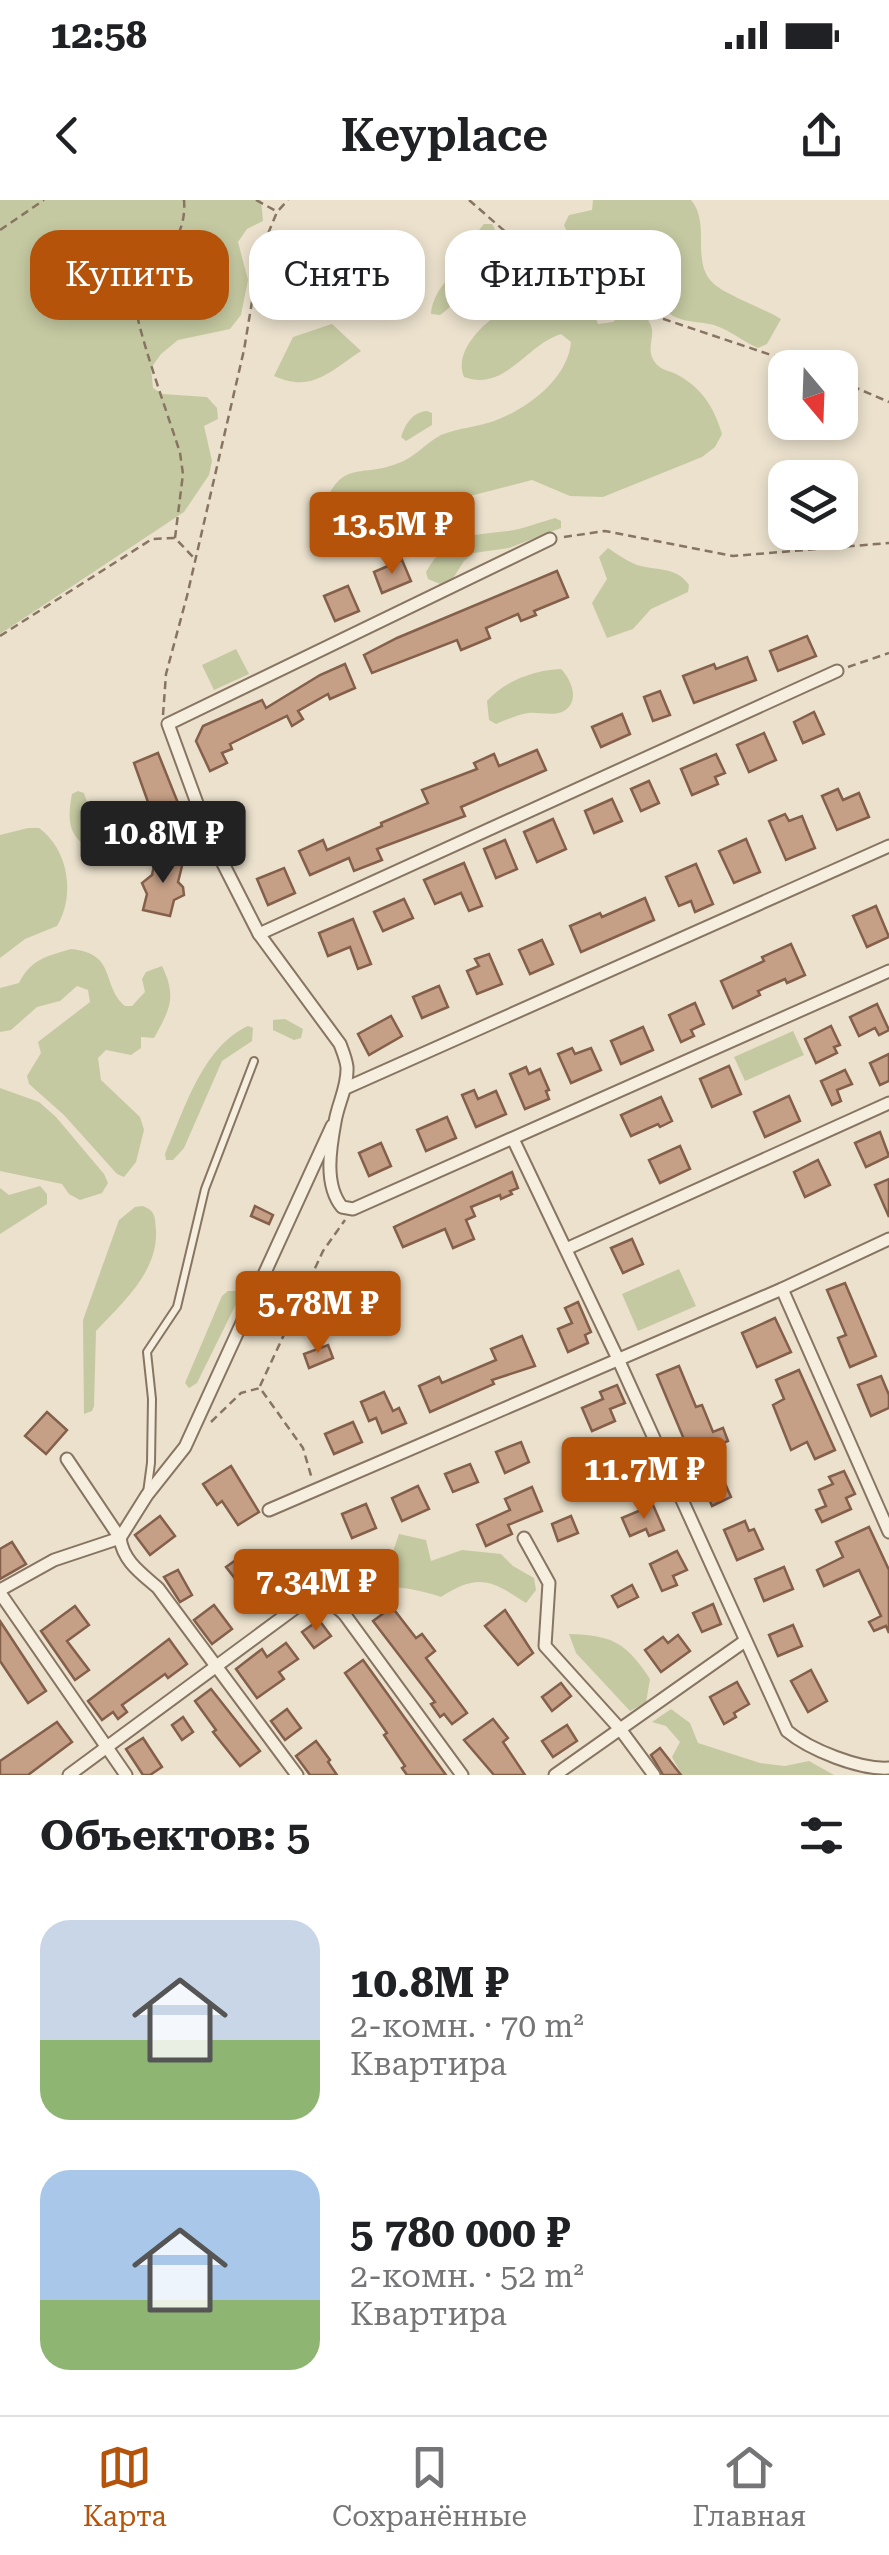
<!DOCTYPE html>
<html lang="ru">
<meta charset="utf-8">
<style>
body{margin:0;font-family:"Roboto Serif",serif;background:#f6f6f6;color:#202124;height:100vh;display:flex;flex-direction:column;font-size:38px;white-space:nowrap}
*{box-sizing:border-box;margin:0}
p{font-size:32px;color:#757577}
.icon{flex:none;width:55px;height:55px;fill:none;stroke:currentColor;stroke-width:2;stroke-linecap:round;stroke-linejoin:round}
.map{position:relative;height:1575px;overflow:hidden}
.drawer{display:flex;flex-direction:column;background:#fff;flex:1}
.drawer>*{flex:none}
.hud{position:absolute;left:30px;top:30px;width:830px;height:90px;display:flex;gap:20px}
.needle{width:65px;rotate:161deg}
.tools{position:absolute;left:768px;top:150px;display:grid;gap:20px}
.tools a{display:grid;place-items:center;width:90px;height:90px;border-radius:20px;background:#fff;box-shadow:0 5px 15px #0003;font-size:50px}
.price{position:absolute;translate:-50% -85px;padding:0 22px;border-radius:10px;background:#b45309;color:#fff;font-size:32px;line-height:65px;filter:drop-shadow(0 2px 5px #0008)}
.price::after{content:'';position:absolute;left:50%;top:60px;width:30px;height:22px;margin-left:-15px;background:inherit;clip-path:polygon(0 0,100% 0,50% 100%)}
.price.current{background:#222;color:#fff}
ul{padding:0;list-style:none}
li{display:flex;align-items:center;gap:30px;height:250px;padding:0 40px}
li span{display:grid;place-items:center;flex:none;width:280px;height:200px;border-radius:30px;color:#555}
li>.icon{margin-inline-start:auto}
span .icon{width:120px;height:120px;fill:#fffc;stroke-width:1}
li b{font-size:42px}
h2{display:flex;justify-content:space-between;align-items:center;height:120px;padding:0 40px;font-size:42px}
.chip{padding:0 35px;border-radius:30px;background:#fff;box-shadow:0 5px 15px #0003;font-size:35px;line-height:90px}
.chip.current{background:#b45309;color:#fff}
.status{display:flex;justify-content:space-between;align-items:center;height:70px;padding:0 50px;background:#fff;direction:ltr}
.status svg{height:28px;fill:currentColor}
header{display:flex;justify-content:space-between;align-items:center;height:130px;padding:0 40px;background:#fff;font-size:45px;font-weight:600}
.dock{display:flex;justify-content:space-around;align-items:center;height:140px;border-top:2px solid #e0e0e0;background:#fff;font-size:28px;color:#757577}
.dock a{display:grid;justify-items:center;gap:5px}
.dock .current{color:#b45309}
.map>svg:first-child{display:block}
</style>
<div class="status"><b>12:58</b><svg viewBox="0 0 49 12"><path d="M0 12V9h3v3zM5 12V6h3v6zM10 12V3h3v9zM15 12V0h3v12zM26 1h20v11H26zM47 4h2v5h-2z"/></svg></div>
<header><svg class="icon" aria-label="back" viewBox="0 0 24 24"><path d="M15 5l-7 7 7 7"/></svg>Keyplace<svg class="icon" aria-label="share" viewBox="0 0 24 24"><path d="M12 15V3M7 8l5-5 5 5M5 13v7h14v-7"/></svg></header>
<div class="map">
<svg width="889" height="1575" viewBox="0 0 889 1575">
<rect width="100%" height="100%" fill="#ebe1cd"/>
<g fill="#c5c9a1">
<polygon points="0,0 261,0 263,21 247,29 238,42 248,80 241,115 230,129 178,140 161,154 151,168 153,188 162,194 207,197 217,208 218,219 204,226 212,261 209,275 184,312 0,434"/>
<path d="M593,0H691C711,23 691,61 712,82C723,94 765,109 781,119L767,144L758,148C742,141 730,130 714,125C699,121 678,123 667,111C655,98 661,77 639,79L632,88C635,108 651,118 652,130C653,141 647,150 654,161C659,169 666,170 674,173C701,186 714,207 722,234L715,247L702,257L603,297L570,296L532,280L466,297L446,298L431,294L351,321L329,319L323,308C342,259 358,278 396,264C415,258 424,244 441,235C458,228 477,227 494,221C527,209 568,179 571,142L561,134C526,145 505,192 464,177C453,151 484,122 506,109C521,99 541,95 558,89L549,60L552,47H561L577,68L598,124L613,122L620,115C618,105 618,91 614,82C604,57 573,51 564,25L569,15L592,10Z"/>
<polygon points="484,24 492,24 500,39 493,55 482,60 470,48 470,41"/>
<polygon points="401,61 411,85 388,116 363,94 385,64"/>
<path d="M463,69L470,74C468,90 453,106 440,115L431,114C431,98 448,73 463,69Z"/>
<path d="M332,124L361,151C329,172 312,193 274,176L293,137Z"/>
<path d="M427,211L432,213V225L406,241L401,237C405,225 412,212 427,211Z"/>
<path d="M555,318L561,321V328L509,348L474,353L464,361L452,380L440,384L428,379L426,372C448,333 469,336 508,331C524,329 540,322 555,318Z"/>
<path d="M608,348C617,354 627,361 637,365C657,371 676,366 689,385L688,392L651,409L633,429L607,438L592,403L607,379L599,357Z"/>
<polygon points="236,449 249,474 214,490 202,465"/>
<path d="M561,469C572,480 581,503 562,512C552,516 539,512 528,513C517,515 506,520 496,524L489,520L487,501C504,481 535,470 561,469Z"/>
<path d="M78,591L84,593L92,618L110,630L113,643L110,650L100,654C70,640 66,626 72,594Z"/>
<path d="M28,628H39C68,649 76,695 57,726L25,739L0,758V635Z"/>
<path d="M71,749C118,754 100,784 125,806H132L145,792L142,779L146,772L162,766C177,797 170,809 154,838L141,837V848L131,855L106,850L98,858L101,880L140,917L144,930L136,962L124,977L117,974L64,915L29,884L27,876L41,853L38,842L90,802L88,790L77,786L60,801L37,807L11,830L0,832V788L19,783C31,759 47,756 71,749Z"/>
<polygon points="285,819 303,829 301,838 294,840 273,830 273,820"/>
<path d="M248,826L253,828L252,841L222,861L184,948L173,960H166L165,954C184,911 202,847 248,826Z"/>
<polygon points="793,831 804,855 745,881 734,857"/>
<polygon points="0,888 39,902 56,917 104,974 108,983 102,993 80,1000 69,994 62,984 0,971"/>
<polygon points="40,986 47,994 47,1004 0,1034 0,988 9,995"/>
<path d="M142,1006C156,1010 155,1018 156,1031C158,1072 122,1103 96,1131L94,1206L92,1211L84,1214L83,1120L119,1020L135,1007Z"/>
<polygon points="679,1069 696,1106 638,1131 622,1094"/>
<polygon points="228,1091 238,1091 238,1100 197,1183 189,1188 185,1183 222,1096"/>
<path d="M399,1334L426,1340L431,1361L462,1350L501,1354L513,1366L534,1378L536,1390L526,1403C491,1380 478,1373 441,1397C395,1382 368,1386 321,1394L306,1374L305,1362L366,1369L389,1363Z"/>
<path d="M569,1434C613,1435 626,1443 650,1479L646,1503L630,1511L576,1453Z"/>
<polygon points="671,1509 690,1523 698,1543 760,1563 785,1566 809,1561 834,1575 682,1575 672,1557 680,1542 666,1526 652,1522"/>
</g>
<g fill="#c59f86" stroke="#845f4a" stroke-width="2.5">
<polygon points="402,360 411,381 382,393 374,372"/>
<polygon points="557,371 568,397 534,411 536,415 521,421 518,414 486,428 490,438 461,450 457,440 372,473 364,455 397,438"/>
<polygon points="348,386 359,411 335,421 324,396"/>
<polygon points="807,436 816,456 778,471 770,451"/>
<polygon points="747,457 756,480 694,503 683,476 714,464 716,469"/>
<polygon points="345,464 355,488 330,499 328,494 298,511 303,519 292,526 287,516 230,544 232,549 222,553 227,563 210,571 196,541 203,526 262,500 266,508 320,475"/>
<polygon points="660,491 670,515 653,521 644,497"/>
<polygon points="814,512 824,534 803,543 794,522"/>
<polygon points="622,514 630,534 601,547 592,527"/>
<polygon points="764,533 776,560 749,572 737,545"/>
<polygon points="537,550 546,570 461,607 465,616 377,649 382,660 354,671 349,658 310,675 299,651 323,640 327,650 382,626 381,623 428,603 422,590 477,569 474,563 494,554 499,566"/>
<polygon points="158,553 182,613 175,616 178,622 158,630 134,563"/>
<polygon points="716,554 725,573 715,577 718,584 692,595 681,569"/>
<polygon points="649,581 659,603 641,611 631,589"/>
<polygon points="838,589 843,600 859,593 869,617 837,630 822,596"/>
<polygon points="612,599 622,621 594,633 585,611"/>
<polygon points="785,614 789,621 802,616 815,648 786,660 769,621"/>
<polygon points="553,619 566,649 537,662 524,632"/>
<polygon points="746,639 760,672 734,683 719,651"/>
<polygon points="505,640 517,669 496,678 484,649"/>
<polygon points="156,656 183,662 178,682 183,687 184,695 174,700 170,716 143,710 147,694 142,683 152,675"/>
<polygon points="464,663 482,706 469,711 461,693 435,704 424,680"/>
<polygon points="696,664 713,704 695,712 691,701 679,706 666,677"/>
<polygon points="284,668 295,693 268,705 257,679"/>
<polygon points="645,698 654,720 581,752 570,726 600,713 602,717"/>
<polygon points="404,699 413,718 383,731 374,712"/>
<polygon points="876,706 889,737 867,747 853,716"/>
<polygon points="353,719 371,764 358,769 350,747 328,756 319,733"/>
<polygon points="542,740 553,764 530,774 519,750"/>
<polygon points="791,744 805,775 787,783 785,779 758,791 760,795 733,808 721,781 764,761 762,757"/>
<polygon points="489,754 502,784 477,794 467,771 479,766 475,759"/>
<polygon points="439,786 448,807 422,818 413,797"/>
<polygon points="695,803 704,824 691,830 694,836 681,842 669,815"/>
<polygon points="877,804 889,830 879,835 875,828 859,836 850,817"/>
<polygon points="391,816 402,836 369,855 358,834"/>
<polygon points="831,826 840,845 834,847 837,853 816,863 805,839"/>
<polygon points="643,827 653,850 621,864 611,841"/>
<polygon points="572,848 575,854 591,848 601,870 571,883 558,854"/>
<polygon points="889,854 889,881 880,885 870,863"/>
<polygon points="729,866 741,894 712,907 700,879"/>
<polygon points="526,867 529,874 540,869 549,890 546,891 549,899 525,909 510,874"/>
<polygon points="845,870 852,884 837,890 841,901 832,905 821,881"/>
<polygon points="474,890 478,899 496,891 506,914 476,927 462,895"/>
<polygon points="789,896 800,921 765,937 754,912"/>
<polygon points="661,897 672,921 660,927 658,924 631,936 621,915"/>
<polygon points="447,917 456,938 426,951 417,930"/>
<polygon points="880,932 889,956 866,967 855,943"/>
<polygon points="381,943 391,966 369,976 359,953"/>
<polygon points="680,946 690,969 660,983 649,960"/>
<polygon points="818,960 830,985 805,997 794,972"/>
<polygon points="512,972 518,988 510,991 512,994 501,999 500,995 471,1007 475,1016 466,1020 474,1039 453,1048 445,1029 403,1047 394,1027"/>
<polygon points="889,979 889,1017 875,985"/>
<polygon points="255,1006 273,1015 269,1024 251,1016"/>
<polygon points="632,1039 643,1064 623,1073 611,1048"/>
<polygon points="845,1083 876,1156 850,1167 838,1138 846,1135 827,1090"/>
<polygon points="372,1093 381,1115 361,1123 352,1100"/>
<polygon points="578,1102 591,1132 585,1135 588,1143 568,1152 558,1129 572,1123 565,1108"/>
<polygon points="775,1118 791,1152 757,1167 742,1133"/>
<polygon points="522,1136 535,1166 492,1180 494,1184 430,1212 419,1186 439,1177 442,1183 496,1160 491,1149"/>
<polygon points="328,1145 333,1158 309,1168 304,1154"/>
<polygon points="679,1166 696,1207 702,1205 713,1232 723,1228 728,1241 691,1256 657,1175"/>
<polygon points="799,1170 835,1250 815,1259 807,1242 791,1250 773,1205 784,1199 776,1180"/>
<polygon points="881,1176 889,1195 889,1208 871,1216 858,1185"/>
<polygon points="617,1185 625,1203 610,1209 615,1221 592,1231 582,1208 603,1199 600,1192"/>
<polygon points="384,1192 393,1211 399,1208 406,1223 382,1233 376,1218 369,1221 361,1202"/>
<polygon points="47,1212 67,1230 46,1254 25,1236"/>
<polygon points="353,1222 362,1242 334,1254 325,1234"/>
<polygon points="521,1242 529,1262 505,1273 496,1252"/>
<polygon points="629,1256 640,1281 619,1290 609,1264"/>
<polygon points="470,1264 478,1282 453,1292 445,1274"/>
<polygon points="231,1266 259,1312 238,1325 222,1301 217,1305 203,1284"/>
<polygon points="719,1270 731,1297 712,1306 700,1278"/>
<polygon points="844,1271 855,1294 846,1298 851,1309 822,1322 816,1310 826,1306 819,1290 833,1284 829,1277"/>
<polygon points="418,1286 429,1309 402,1321 392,1298"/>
<polygon points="532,1287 542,1311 508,1325 512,1334 486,1346 477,1325 510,1310 505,1299"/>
<polygon points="366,1304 376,1328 352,1338 342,1314"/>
<polygon points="653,1305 664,1330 649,1336 646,1329 630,1336 622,1318"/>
<polygon points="160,1316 175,1336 150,1355 135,1335"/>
<polygon points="571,1316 578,1333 558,1341 552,1324"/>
<polygon points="745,1321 749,1331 754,1329 763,1349 737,1360 724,1330"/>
<polygon points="869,1327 889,1370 889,1433 886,1426 874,1431 869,1422 881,1416 859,1370 824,1386 817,1370 843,1357 836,1342"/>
<polygon points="12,1342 26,1364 0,1379 0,1349"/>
<polygon points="677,1351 687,1370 673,1376 677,1385 662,1391 650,1364"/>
<polygon points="240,1357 258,1380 284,1360 300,1380 260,1411 226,1367"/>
<polygon points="784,1367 793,1389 764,1401 755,1379"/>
<polygon points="178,1370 192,1395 180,1402 164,1377"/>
<polygon points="632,1385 638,1397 618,1407 612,1396"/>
<polygon points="713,1404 721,1424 702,1432 693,1413"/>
<polygon points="214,1405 232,1429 212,1444 194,1420"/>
<polygon points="75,1406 89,1425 67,1441 89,1470 75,1480 41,1431"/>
<polygon points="392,1407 416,1438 422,1434 435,1451 426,1458 467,1513 452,1524 444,1514 440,1517 431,1504 435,1502 373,1421"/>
<polygon points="505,1410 533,1453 518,1465 485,1426"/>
<polygon points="319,1420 331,1436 314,1448 302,1432"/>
<polygon points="0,1421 46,1491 28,1503 0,1461"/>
<polygon points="793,1425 802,1446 778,1456 769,1435"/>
<polygon points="678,1435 690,1451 661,1472 645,1450 663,1437 668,1443"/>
<polygon points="169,1439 187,1464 168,1478 165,1474 122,1505 127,1512 118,1519 113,1512 102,1520 88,1501"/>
<polygon points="286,1443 298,1459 279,1472 284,1479 257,1498 236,1469 262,1449 267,1457"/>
<polygon points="363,1460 430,1553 446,1575 407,1575 402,1568 405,1566 384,1535 387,1533 345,1473"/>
<polygon points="811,1470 827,1501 808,1512 791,1481"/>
<polygon points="737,1482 749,1504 734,1513 736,1517 724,1524 710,1497"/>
<polygon points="561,1483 571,1496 552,1511 542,1497"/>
<polygon points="211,1489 260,1551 240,1566 213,1532 216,1530 195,1501"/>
<polygon points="287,1509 301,1528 285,1540 271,1521"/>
<polygon points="183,1517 193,1532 182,1540 172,1525"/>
<polygon points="493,1519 508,1538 503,1542 525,1575 494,1575 464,1540"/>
<polygon points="57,1522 72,1542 28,1575 0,1575 0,1561"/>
<polygon points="567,1525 577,1541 553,1557 542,1541"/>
<polygon points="143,1538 162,1567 150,1575 143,1575 126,1549"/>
<polygon points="316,1541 330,1560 328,1562 337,1575 310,1575 296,1556"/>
<polygon points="660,1548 681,1575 663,1575 651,1555"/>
</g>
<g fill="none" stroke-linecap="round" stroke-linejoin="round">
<defs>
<g id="lane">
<polyline points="168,651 208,637"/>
<polyline points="147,1293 151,1263 152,1199 147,1152 177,1107 205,989 254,861"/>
</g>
<g id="street">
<path d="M550,339L168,524L209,636L259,734L340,844C343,852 346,859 347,867C348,887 338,903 335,922C330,949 324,985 342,1007L353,1009L889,771"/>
<polyline points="259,734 837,471"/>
<polyline points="346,888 889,646"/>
<path d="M513,939L618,1159L787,1531C810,1550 860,1570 889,1568"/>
<polyline points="566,1049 889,903"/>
<polyline points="782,1089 889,1332"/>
<path d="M67,1259L120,1338C123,1361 141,1373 158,1388L297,1575"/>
<polyline points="269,1310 782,1089 889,1039"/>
<polyline points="524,1338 549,1383 545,1446 620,1529 654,1575"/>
<polyline points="0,1390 54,1360 120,1338 147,1295 185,1247 332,926"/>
<polyline points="0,1393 126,1575"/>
<path d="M69,1575L302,1403C320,1399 332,1401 345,1415L462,1575"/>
<polyline points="555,1575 745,1441"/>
</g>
</defs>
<use href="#lane" stroke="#877562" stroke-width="10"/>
<use href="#street" stroke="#877562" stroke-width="15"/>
<g stroke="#877562" stroke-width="2.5" stroke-dasharray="8 5" stroke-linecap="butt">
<polyline points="256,0 276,11"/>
<polyline points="469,0 516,41 550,81 810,168"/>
<polyline points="0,30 44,0"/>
<polyline points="840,181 889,202"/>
<polyline points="564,337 605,331 733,356 889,343"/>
<path d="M175,338L183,274L180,253C173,229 133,119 136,103C145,60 188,50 184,0"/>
<polyline points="0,436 152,339 175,338 193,357"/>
<polyline points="848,467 889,453"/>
<polyline points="163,515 166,474 187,396 244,150 260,53 277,12 288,0"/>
<polyline points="260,1186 323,1051 345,1020"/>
<polyline points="211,1222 241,1193 260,1188 303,1248 312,1279"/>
</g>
<use href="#lane" stroke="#f6efdf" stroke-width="6"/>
<use href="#street" stroke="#f6efdf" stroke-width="11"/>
</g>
</svg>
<div class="tools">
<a><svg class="needle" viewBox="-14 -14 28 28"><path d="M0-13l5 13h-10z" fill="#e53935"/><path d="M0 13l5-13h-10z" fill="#757577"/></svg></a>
<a><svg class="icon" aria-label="layers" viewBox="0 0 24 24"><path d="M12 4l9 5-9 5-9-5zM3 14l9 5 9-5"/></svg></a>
</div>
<b class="price" style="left:392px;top:377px">13.5M ₽</b>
<b class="price current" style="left:163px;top:686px">10.8M ₽</b>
<b class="price" style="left:318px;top:1156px">5.78M ₽</b>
<b class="price" style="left:644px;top:1322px">11.7M ₽</b>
<b class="price" style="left:316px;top:1434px">7.34M ₽</b>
<div class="hud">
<a class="chip current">Купить</a>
<a class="chip">Снять</a>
<a class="chip">Фильтры</a>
</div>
</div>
<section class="drawer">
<h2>Объектов: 5<svg class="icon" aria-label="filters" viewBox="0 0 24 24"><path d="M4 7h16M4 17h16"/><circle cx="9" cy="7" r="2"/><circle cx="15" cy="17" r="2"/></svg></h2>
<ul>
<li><span style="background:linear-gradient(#c9d6e8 60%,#8fb573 0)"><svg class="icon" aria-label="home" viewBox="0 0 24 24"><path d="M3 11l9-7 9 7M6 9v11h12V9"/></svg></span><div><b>10.8M ₽</b><p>2-комн. · 70 m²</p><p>Квартира</p></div></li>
<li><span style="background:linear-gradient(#a9c7e8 65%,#8fb573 0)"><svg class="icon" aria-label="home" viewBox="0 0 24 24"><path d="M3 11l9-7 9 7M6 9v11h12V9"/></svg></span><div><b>5 780 000 ₽</b><p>2-комн. · 52 m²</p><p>Квартира</p></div></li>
</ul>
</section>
<nav class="dock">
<a class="current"><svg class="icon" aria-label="map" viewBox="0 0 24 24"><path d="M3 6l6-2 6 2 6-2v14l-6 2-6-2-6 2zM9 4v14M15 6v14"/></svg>Карта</a>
<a><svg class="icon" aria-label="saved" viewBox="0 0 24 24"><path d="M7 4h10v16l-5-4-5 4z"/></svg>Сохранённые</a>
<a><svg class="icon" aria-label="home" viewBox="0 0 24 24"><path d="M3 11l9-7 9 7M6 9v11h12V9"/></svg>Главная</a>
</nav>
